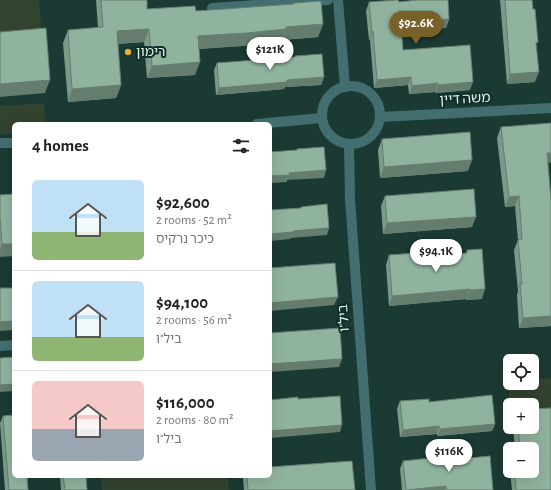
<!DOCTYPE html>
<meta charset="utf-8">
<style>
body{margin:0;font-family:"Alegreya Sans","Noto Sans Hebrew",sans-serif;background:#f6f6f6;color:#222;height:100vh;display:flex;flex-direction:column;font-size:15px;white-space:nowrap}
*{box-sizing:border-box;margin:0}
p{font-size:13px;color:#767676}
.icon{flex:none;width:22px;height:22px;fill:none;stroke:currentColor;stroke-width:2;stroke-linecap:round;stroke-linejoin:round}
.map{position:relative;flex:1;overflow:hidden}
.side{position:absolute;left:12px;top:122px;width:260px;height:356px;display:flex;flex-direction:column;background:#fff;border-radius:6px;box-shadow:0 4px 16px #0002}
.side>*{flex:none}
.fabs{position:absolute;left:503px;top:354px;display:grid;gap:8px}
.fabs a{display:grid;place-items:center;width:36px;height:36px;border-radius:6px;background:#fff;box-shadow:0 4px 16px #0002;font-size:20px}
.price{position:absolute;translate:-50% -34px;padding:0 9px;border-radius:14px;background:#fff;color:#222;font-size:13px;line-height:26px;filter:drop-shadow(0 1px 2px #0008)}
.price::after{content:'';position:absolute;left:50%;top:24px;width:12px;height:9px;margin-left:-6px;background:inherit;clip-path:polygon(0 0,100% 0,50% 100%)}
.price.active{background:#79612a;color:#fff}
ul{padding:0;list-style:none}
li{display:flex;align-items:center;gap:12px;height:100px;padding:0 20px}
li+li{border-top:1px solid #e0e0e0}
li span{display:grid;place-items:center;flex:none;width:112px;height:80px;border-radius:6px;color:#555}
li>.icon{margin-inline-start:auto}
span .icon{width:48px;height:48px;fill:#fffc;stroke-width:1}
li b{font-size:17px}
h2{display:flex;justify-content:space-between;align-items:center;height:48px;padding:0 20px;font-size:17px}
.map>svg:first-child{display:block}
</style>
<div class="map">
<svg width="551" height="490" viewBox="0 0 551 490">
<rect width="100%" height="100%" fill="#1b3a33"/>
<g fill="#32432f">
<polygon points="0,0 39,0 42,36 0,39"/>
<polygon points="44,103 46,124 14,124 14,134 0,134 0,106"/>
<polygon points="551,378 551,420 532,422 532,405 510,405 510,410 508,381 510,381 510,383 532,383 532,379"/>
<polygon points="101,476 228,476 229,490 102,490"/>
</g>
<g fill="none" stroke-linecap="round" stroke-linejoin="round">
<g stroke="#436e6f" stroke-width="10">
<polyline points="338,0 345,87"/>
<polyline points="212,8 328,0"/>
<circle cx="351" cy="115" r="29"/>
<polyline points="380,117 551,108"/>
<polyline points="257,124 322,118"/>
<polyline points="0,143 14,143"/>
<polyline points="349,144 350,199 371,490"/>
<polyline points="0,346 14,345"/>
</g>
</g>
<g fill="#7c9a89">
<polygon points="96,0 147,0 147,9 196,11 294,4 294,3 323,24 318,37 282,40 282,41 242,46 199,49 195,75 147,78 144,42 118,44 121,85 116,98 68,102 63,43 68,30 98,28"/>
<polygon points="500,0 532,0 536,47 535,82 507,84"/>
<polygon points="369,2 399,2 449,19 446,28 423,30 422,32 402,34 403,50 470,90 435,93 435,92 409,94 408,85 374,88 370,40 369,40 366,11"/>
<polygon points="295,56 324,77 321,85 285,87 284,89 216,95 214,70 217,63 294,57"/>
<polygon points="501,127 550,163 548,163 551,200 551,326 519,328 517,295 518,291 514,250 518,240 515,206 505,207 497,138"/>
<polygon points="382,139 468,171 380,178 378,150"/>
<polygon points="14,194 0,257 0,195"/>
<polygon points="385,196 472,227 383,234 381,206"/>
<polygon points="467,250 482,299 466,300 466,299 389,306 386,265 389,255 416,257 466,253"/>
<polygon points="400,401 429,402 495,424 492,431 437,436 437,434 400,437 397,409"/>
<polygon points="3,416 28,490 5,490 0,423"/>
<polygon points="513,427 532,427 551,490 512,490 510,471 532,471 532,449 515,449"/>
<polygon points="459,459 493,490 402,490 400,469 403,461"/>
<polygon points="60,476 86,476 87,490 61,490"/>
<polygon points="243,476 270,476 355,490 244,490 243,478"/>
</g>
<g fill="#657d6f">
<polygon points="449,19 446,28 423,30 422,32 398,34 401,26 425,21"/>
<polygon points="323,24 318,37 282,40 282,41 242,46 193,49 198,36 286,27"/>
<polygon points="149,29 144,42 112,44 117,31"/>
<polygon points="373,31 370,40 369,40 372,32"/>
<polygon points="200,62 195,75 147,78 152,66"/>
<polygon points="539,72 535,82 507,84 510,74"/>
<polygon points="324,77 321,85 285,87 284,89 216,95 219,88 287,80"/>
<polygon points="411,77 408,85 374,88 377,80"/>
<polygon points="50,80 45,93 0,97 0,84"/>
<polygon points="473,82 470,90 435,93 438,85"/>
<polygon points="438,83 435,92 409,94 412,86"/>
<polygon points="121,85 116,98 68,102 72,89"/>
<polygon points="547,153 551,153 551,161 550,163 543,164"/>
<polygon points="472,160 468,171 380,178 384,167"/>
<polygon points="326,170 324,178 287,180 287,182 270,183 270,176 289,173"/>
<polygon points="519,196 515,206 505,207 509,197"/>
<polygon points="476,217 472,227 383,234 387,223"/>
<polygon points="329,228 327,235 291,238 290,239 270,241 270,234 293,231"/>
<polygon points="2,244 14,244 14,256 0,257 0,250"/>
<polygon points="470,289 466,299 389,306 392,296"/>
<polygon points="485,289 482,299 466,300 470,290"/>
<polygon points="338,297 334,305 270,311 270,303"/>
<polygon points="551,316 551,326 519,328 523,318"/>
<polygon points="14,321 14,330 0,331 0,322"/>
<polygon points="342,359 339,367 270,372 270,364"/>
<polygon points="14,384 14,391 0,392 0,385"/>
<polygon points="495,424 492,431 437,436 440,429"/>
<polygon points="342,425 340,432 270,438 270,431"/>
<polygon points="439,426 437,434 400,437 403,430"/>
<polygon points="446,486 445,490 406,490"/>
</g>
<g fill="#90b39f" stroke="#657d6f">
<polygon points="101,0 147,0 147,9 195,6 196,11 294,4 294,3 321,1 323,24 286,27 286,29 247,33 198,36 200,62 152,66 149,29 117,31 121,85 72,89 68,30 103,27"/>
<polygon points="396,0 398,0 399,2 417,0 448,0 449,19 425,21 425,24 401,26 403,50 470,45 473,82 438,85 438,83 412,86 411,77 377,80 373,31 372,32 369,2"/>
<polygon points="505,0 532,0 533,9 535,9 538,42 536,43 539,72 510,74"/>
<polygon points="46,28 50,80 0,84 0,32"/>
<polygon points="322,54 324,77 287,80 287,82 219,88 217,63 295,57 295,56"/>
<polygon points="551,123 551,153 547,153 551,200 551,316 523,318 520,284 522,284 518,240 522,239 519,196 509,197 501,127"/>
<polygon points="470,132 472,160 384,167 382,139"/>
<polygon points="324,147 326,170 289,173 290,175 270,176 270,152 297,150 297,149"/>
<polygon points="474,189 476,217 387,223 385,196"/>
<polygon points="14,194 14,244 2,244 0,217 0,195"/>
<polygon points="327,204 329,228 293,231 293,232 270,234 270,210 301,208 301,207"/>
<polygon points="482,249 485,289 470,290 470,289 392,296 389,255 416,253 416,257 467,253 467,250"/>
<polygon points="335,263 338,297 270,303 270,268"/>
<polygon points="0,288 14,288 14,321 0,322"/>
<polygon points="340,328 342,359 270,364 270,333"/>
<polygon points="14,357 14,384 0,385 0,358"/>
<polygon points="492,395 495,424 440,429 439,426 403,430 400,401 429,399 429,402"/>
<polygon points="340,396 342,425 270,431 270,400 298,397 298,399"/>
<polygon points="551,408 551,490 516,490 515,471 532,471 532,449 520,449 518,427 532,427 532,409"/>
<polygon points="14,415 14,476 27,476 28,490 9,490 3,416"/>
<polygon points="459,455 459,459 490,456 493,490 447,490 446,486 406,490 403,461"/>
<polygon points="352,461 355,490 248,490 247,476 270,476 270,467"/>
<polygon points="63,476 86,476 87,490 65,490"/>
</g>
<circle fill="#e3ae34" stroke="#102f29" stroke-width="1.5" cx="128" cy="52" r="4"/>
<g text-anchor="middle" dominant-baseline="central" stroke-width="4" stroke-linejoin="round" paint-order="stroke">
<g font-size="14" fill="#dff0ec" stroke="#102f29" text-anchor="start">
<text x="136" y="52">רימון</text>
</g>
<g font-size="14" fill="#dff0ec" stroke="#102f29">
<text transform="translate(465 99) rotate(-3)">משה דיין</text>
<text transform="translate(344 318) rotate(-94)">ביל"ו</text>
</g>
</g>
</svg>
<div class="fabs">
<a><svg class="icon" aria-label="locate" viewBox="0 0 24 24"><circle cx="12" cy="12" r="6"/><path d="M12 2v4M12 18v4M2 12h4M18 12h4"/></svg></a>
<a>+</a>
<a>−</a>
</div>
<b class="price active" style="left:416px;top:45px">$92.6K</b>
<b class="price" style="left:270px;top:71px">$121K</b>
<b class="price" style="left:436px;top:273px">$94.1K</b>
<b class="price" style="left:449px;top:473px">$116K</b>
<section class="side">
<h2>4 homes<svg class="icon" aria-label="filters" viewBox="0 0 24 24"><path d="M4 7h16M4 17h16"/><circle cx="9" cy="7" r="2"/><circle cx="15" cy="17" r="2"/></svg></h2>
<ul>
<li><span style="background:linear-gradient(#bfe0f5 65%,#8fb573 0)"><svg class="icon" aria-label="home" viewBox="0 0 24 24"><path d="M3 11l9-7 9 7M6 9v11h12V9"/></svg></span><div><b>$92,600</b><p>2 rooms · 52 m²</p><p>כיכר נרקיס</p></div></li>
<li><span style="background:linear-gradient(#bfe0f5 70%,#8fb573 0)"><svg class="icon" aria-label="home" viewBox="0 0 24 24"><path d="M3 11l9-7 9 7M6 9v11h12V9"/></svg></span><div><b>$94,100</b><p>2 rooms · 56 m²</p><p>ביל&quot;ו</p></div></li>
<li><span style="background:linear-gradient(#f6c9c9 60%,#9aa5b1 0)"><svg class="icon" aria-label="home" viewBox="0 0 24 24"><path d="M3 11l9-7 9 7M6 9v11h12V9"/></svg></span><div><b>$116,000</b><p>2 rooms · 80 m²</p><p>ביל&quot;ו</p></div></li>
</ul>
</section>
</div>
